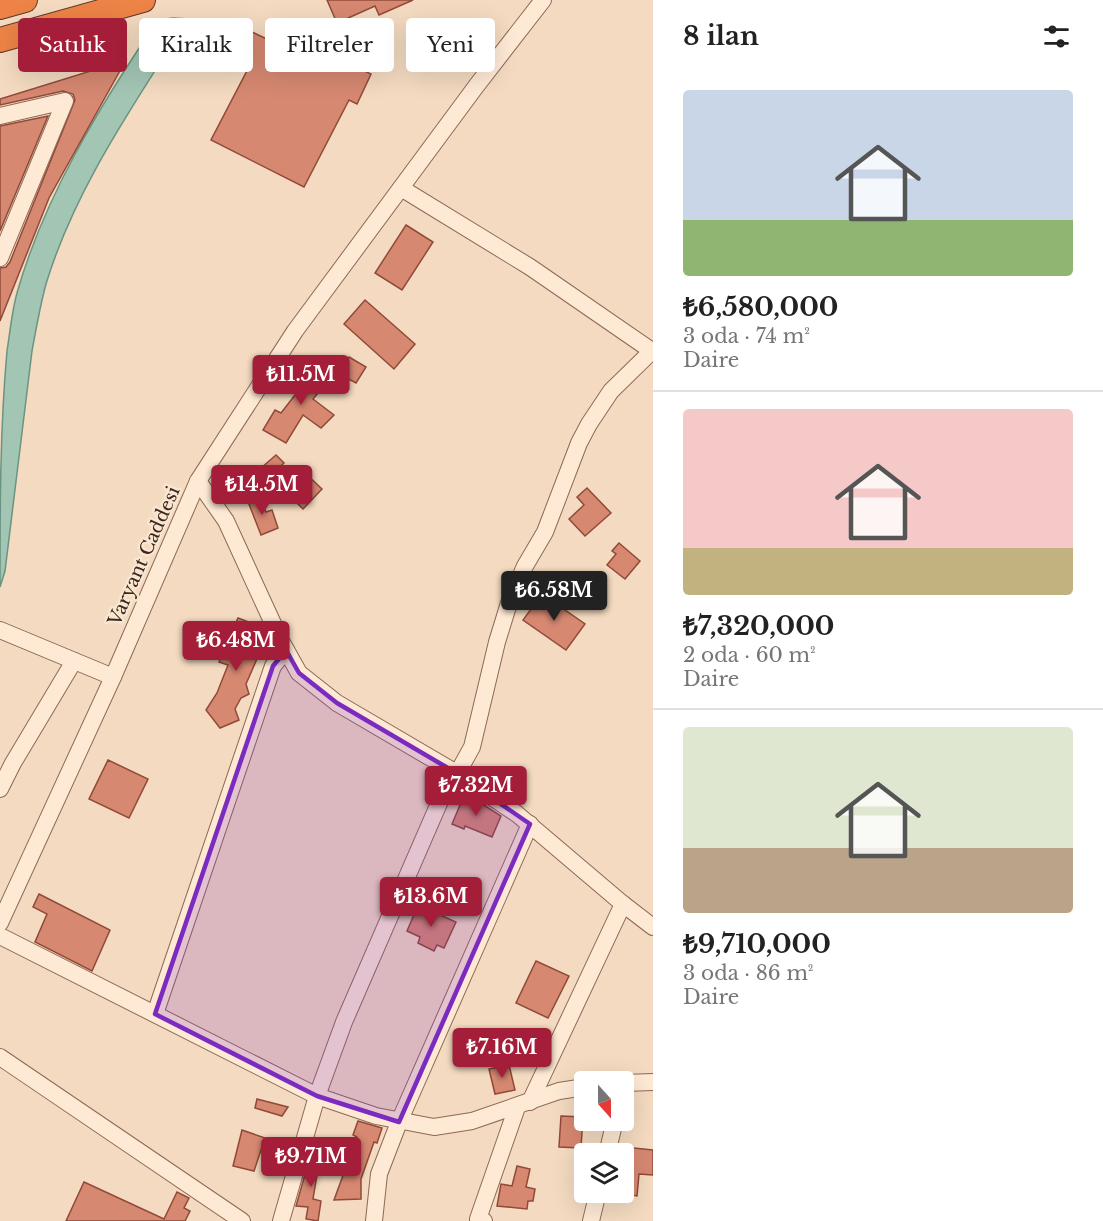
<!DOCTYPE html>
<html lang="tr">
<meta charset="utf-8">
<style>
body{margin:0;font-family:"Libre Baskerville",serif;background:#f2f2f2;color:#222;height:100vh;display:flex;flex-direction:column;font-size:22px;white-space:nowrap}
*{box-sizing:border-box;margin:0}
p{font-size:20px;color:#767676}
.icon{flex:none;width:33px;height:33px;fill:none;stroke:currentColor;stroke-width:2;stroke-linecap:round;stroke-linejoin:round}
.map{position:relative;flex:1;overflow:hidden}
.side{display:flex;flex-direction:column;background:#fff;width:450px}
.side>*{flex:none}
.banner{position:absolute;left:18px;top:18px;width:544px;height:54px;display:flex;gap:12px}
.needle{width:39px;rotate:159deg}
.fabs{position:absolute;left:574px;top:1071px;display:grid;gap:12px}
.fabs a{display:grid;place-items:center;width:60px;height:60px;border-radius:6px;background:#fff;box-shadow:0 6px 24px #0002;font-size:30px}
.price{position:absolute;translate:-50% -51px;padding:0 14px;border-radius:6px;background:#a51e39;color:#fff;font-size:20px;line-height:39px;filter:drop-shadow(0 2px 3px #0008)}
.price::after{content:'';position:absolute;left:50%;top:36px;width:18px;height:14px;margin-left:-9px;background:inherit;clip-path:polygon(0 0,100% 0,50% 100%)}
.price.current{background:#222;color:#fff}
ul{padding:0;list-style:none}
li{display:grid;align-content:center;gap:12px;height:318px;padding:0 30px}
li+li{border-top:2px solid #e0e0e0}
li span{display:grid;place-items:center;height:186px;border-radius:6px;color:#555}
li>.icon{margin-inline-start:auto}
span .icon{width:108px;height:108px;fill:#fffc;stroke-width:1}
li b{font-size:26px}
h2{display:flex;justify-content:space-between;align-items:center;height:72px;padding:0 30px;font-size:26px}
.pill{padding:0 21px;border-radius:6px;background:#fff;box-shadow:0 6px 24px #0002;font-size:21px;line-height:54px}
.pill.current{background:#a51e39;color:#fff}
main{display:flex;flex:1;min-height:0}
.map>svg:first-child{display:block}
</style>
<main>
<div class="map">
<svg width="653" height="1221" viewBox="0 0 653 1221">
<rect width="100%" height="100%" fill="#f3dac0"/>
<path fill="#a3c5b4" stroke="#699481" stroke-width="1.5" d="M173,18L188,19C135,103 75,188 46,284C40,306 36,329 32,351L5,571L0,587C0,508 0,429 7,351C10,332 12,311 17,293C44,197 102,102 158,20Z"/>
<g fill="#d68871" stroke="#914a38" stroke-width="1.5">
<polygon points="327,0 413,0 379,15 375,6 337,23"/>
<polygon points="246,29 281,46 286,34 371,74 357,104 349,100 304,187 211,140 252,61 234,53"/>
<polygon points="126,60 49,198 0,321 0,268 6,267 10,262 75,100 73,94 63,91 0,105 0,99"/>
<polygon points="48,116 0,231 0,126"/>
<polygon points="406,225 433,242 402,290 375,273"/>
<polygon points="365,300 415,344 394,369 344,324"/>
<polygon points="349,357 366,367 356,383 339,374"/>
<polygon points="309,363 329,380 313,399 334,415 321,428 303,415 286,443 263,430 275,410 281,413 302,386 295,380"/>
<polygon points="276,455 284,463 269,477 261,468"/>
<polygon points="303,471 322,489 303,509 285,491"/>
<polygon points="587,488 611,513 585,536 569,519 584,505 577,497"/>
<polygon points="259,495 266,512 272,510 278,528 261,535 247,499"/>
<polygon points="619,543 640,561 625,579 607,565 616,554 612,551"/>
<polygon points="542,594 585,624 566,650 523,620"/>
<polygon points="238,618 251,623 248,628 267,636 246,684 249,694 241,698 235,709 239,720 220,728 206,710 217,693 228,665 219,662"/>
<polygon points="108,760 148,779 129,818 89,799"/>
<polygon points="465,793 501,816 492,837 465,826 464,829 452,824"/>
<polygon points="39,894 110,930 92,971 35,942 47,914 33,907"/>
<polygon points="418,905 456,922 444,948 437,945 434,951 418,943 420,937 407,931"/>
<polygon points="536,961 569,976 548,1018 516,1003"/>
<polygon points="509,1065 515,1090 495,1094 489,1069"/>
<polygon points="257,1099 288,1107 282,1116 255,1108"/>
<polygon points="561,1116 583,1117 581,1148 559,1147"/>
<polygon points="358,1121 382,1128 377,1143 374,1142 361,1179 361,1199 334,1200 357,1137 353,1135"/>
<polygon points="242,1130 265,1138 254,1171 233,1166"/>
<polygon points="624,1147 653,1150 653,1175 639,1174 637,1196 624,1194"/>
<polygon points="312,1150 321,1151 313,1199 321,1201 318,1221 306,1219 308,1207 296,1206"/>
<polygon points="517,1166 530,1169 526,1187 535,1189 533,1201 528,1201 527,1209 497,1206 501,1184 512,1186"/>
<polygon points="84,1182 164,1219 177,1192 189,1198 184,1208 190,1211 185,1221 66,1221"/>
</g>
<g fill="none" stroke-linecap="round" stroke-linejoin="round">
<defs>
<g id="minor">
<polyline points="0,116 65,101 0,258"/>
<polyline points="401,188 530,267 652,351"/>
<polyline points="198,481 226,521 281,641 299,673 337,703 453,771 517,814 623,904 653,927"/>
<polyline points="0,630 113,677"/>
<polyline points="457,774 472,747 497,642 509,603 525,566 545,532 579,443 589,424 611,391 653,350"/>
<polyline points="0,789 13,763 74,661"/>
<polyline points="0,923 113,677 198,481 295,331 477,85 543,0"/>
<polyline points="0,936 317,1096 376,1116 434,1127 472,1121 559,1091 585,1087"/>
<polyline points="155,1014 273,666 286,650"/>
<polyline points="0,1057 242,1221"/>
<polyline points="624,1083 653,1082"/>
<polyline points="530,1102 623,904"/>
<polyline points="607,1154 615,1120"/>
<polyline points="281,1221 317,1096 344,1022 453,771"/>
<polyline points="374,1221 379,1174 399,1122 530,824"/>
<polyline points="484,1221 478,1219 517,1107"/>
<polyline points="591,1221 598,1192"/>
</g>
<g id="highway">
<polyline points="0,7 25,0"/>
<polyline points="0,40 143,0"/>
</g>
</defs>
<use href="#minor" stroke="#8e6955" stroke-width="18"/>
<use href="#highway" stroke="#5c382a" stroke-width="26"/>
<use href="#minor" stroke="#fde9d4" stroke-width="16"/>
<use href="#highway" stroke="#ed8346" stroke-width="24"/>
</g>
<path fill="#7b2cbf" fill-opacity="0.2" stroke="#7b2cbf" stroke-width="4.5" stroke-linejoin="round" d="M286,650L299,673L337,703L453,771L530,824L399,1122L317,1096L155,1014L273,666Z"/>
<g text-anchor="middle" dominant-baseline="central" stroke-width="5" stroke-linejoin="round" paint-order="stroke">
<g font-size="18" fill="#3c251c" stroke="#f9e6d0">
<text transform="translate(144 556) rotate(-66)">Varyant Caddesi</text>
</g>
</g>
</svg>
<div class="fabs">
<a><svg class="needle" viewBox="-14 -14 28 28"><path d="M0-13l5 13h-10z" fill="#e53935"/><path d="M0 13l5-13h-10z" fill="#767676"/></svg></a>
<a><svg class="icon" aria-label="layers" viewBox="0 0 24 24"><path d="M12 4l9 5-9 5-9-5zM3 14l9 5 9-5"/></svg></a>
</div>
<b class="price" style="left:301px;top:406px">₺11.5M</b>
<b class="price" style="left:262px;top:516px">₺14.5M</b>
<b class="price current" style="left:554px;top:622px">₺6.58M</b>
<b class="price" style="left:236px;top:672px">₺6.48M</b>
<b class="price" style="left:476px;top:817px">₺7.32M</b>
<b class="price" style="left:431px;top:928px">₺13.6M</b>
<b class="price" style="left:502px;top:1079px">₺7.16M</b>
<b class="price" style="left:311px;top:1188px">₺9.71M</b>
<div class="banner">
<a class="pill current">Satılık</a>
<a class="pill">Kiralık</a>
<a class="pill">Filtreler</a>
<a class="pill">Yeni</a>
</div>
</div>
<section class="side">
<h2>8 ilan<svg class="icon" aria-label="filters" viewBox="0 0 24 24"><path d="M4 7h16M4 17h16"/><circle cx="9" cy="7" r="2"/><circle cx="15" cy="17" r="2"/></svg></h2>
<ul>
<li><span style="background:linear-gradient(#c9d6e8 70%,#8fb573 0)"><svg class="icon" aria-label="home" viewBox="0 0 24 24"><path d="M3 11l9-7 9 7M6 9v11h12V9"/></svg></span><div><b>₺6,580,000</b><p>3 oda · 74 m²</p><p>Daire</p></div></li>
<li><span style="background:linear-gradient(#f6c9c9 75%,#c2b280 0)"><svg class="icon" aria-label="home" viewBox="0 0 24 24"><path d="M3 11l9-7 9 7M6 9v11h12V9"/></svg></span><div><b>₺7,320,000</b><p>2 oda · 60 m²</p><p>Daire</p></div></li>
<li><span style="background:linear-gradient(#dfe7d0 65%,#b9a48a 0)"><svg class="icon" aria-label="home" viewBox="0 0 24 24"><path d="M3 11l9-7 9 7M6 9v11h12V9"/></svg></span><div><b>₺9,710,000</b><p>3 oda · 86 m²</p><p>Daire</p></div></li>
</ul>
</section>
</main>
